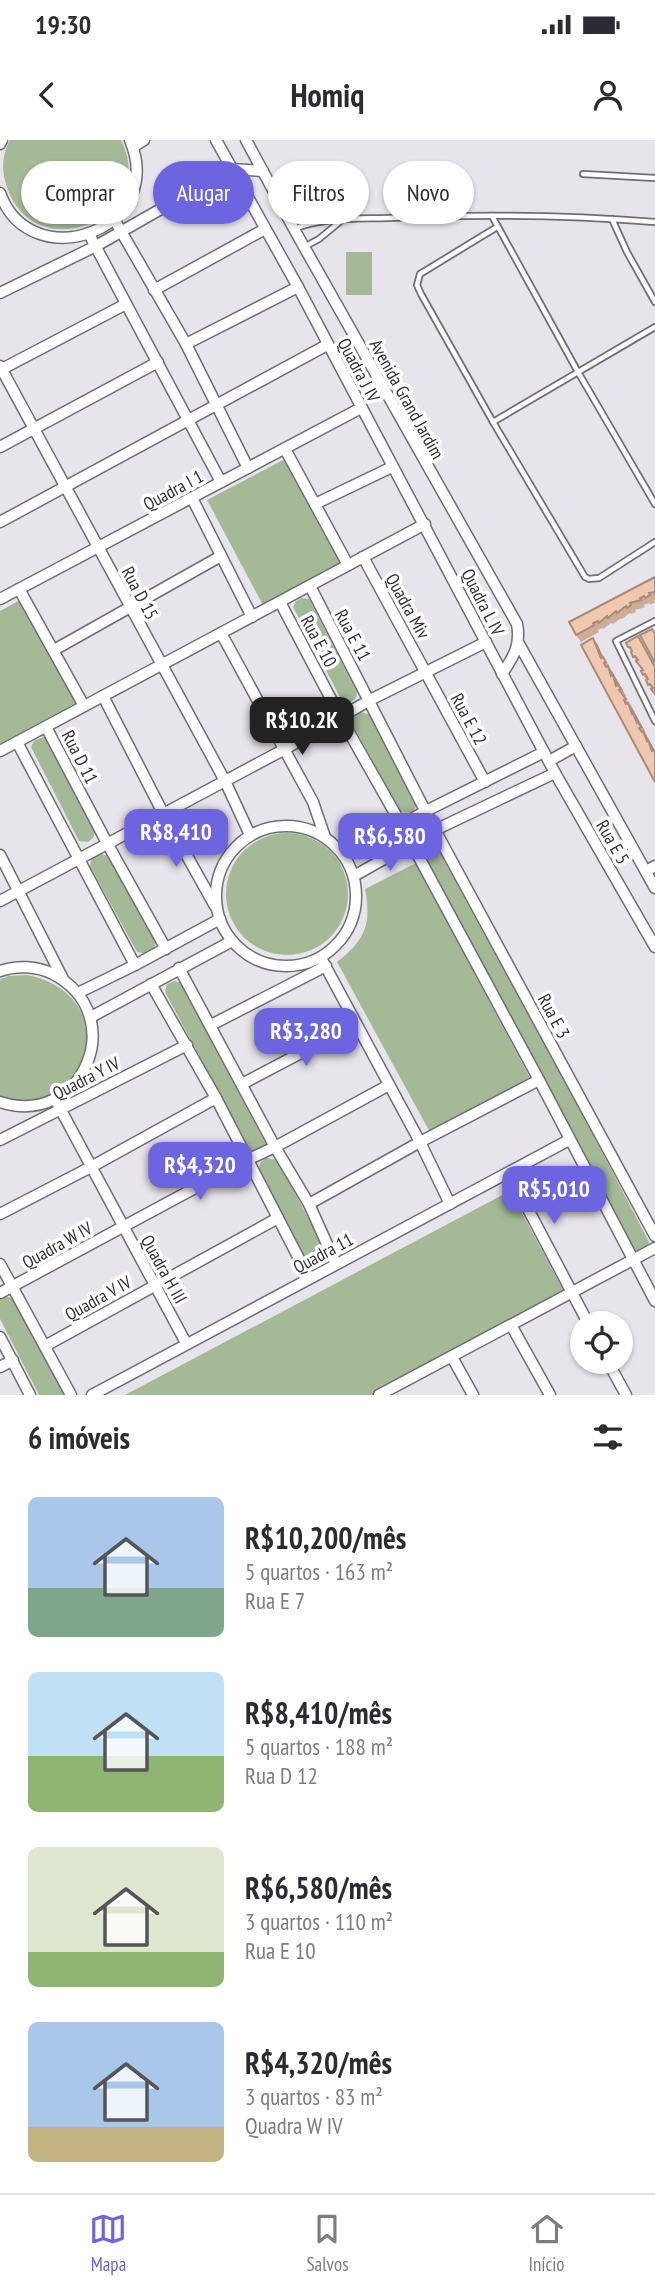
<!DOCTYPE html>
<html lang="pt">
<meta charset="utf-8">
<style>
body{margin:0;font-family:"PT Sans Narrow",sans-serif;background:#f2f2f3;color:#2b2b33;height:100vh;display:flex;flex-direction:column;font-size:26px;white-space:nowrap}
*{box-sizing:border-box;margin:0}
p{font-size:23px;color:#7c7c81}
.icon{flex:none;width:38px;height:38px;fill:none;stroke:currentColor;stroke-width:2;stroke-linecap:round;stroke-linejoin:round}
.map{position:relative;height:1255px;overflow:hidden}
.side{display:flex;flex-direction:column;background:#fff;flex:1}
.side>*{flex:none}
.hud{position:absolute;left:21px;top:21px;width:614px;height:63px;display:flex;gap:14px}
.buttons{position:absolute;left:570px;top:1171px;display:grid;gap:14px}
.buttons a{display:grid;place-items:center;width:63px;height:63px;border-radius:50%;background:#fff;box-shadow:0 2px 5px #0004;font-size:35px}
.price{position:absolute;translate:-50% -60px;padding:0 16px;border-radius:14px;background:#6d65df;color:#fff;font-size:23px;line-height:46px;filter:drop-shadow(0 2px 4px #0008)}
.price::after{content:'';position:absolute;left:50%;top:42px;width:21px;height:16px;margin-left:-10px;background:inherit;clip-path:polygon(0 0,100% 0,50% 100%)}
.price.active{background:#222;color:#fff}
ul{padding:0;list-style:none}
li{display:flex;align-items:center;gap:21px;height:175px;padding:0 28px}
li span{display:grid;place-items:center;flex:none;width:196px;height:140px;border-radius:10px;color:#555}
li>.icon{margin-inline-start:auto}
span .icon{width:84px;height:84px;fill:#fffc;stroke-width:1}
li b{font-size:30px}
h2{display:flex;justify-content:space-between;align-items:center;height:84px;padding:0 28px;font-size:30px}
.chip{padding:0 24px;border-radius:32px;background:#fff;box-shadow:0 2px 5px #0004;font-size:24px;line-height:63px}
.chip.active{background:#6d65df;color:#fff}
.status{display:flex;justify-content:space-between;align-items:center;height:49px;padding:0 35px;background:#fff;direction:ltr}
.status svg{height:19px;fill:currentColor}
header{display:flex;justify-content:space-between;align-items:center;height:91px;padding:0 28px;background:#fff;font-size:32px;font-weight:600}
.dock{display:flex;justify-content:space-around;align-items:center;height:98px;border-top:2px solid #e1e1e2;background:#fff;font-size:19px;color:#7c7c81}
.dock a{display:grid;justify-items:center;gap:4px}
.dock .active{color:#6d65df}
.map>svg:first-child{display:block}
</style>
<div class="status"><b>19:30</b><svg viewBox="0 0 49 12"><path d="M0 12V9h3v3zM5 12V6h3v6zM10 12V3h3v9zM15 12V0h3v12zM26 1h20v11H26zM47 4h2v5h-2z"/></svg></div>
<header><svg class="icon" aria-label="back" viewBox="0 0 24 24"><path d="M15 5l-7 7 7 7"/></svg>Homiq<svg class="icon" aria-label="person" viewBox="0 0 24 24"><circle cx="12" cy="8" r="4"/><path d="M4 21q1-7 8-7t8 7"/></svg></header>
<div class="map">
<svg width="655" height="1255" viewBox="0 0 655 1255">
<rect width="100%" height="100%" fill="#e7e4eb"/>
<g fill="#a4ba96">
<path d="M10,0H121C161,78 34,130 7,47C1,32 2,14 10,0Z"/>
<rect x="346" y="112" width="26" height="43"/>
<polygon points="287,318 343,423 263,465 207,360"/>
<polygon points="302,458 309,459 357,552 356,558 351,562 342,561 293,467 296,461"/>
<polygon points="22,459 78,565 0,605 0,471"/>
<polygon points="361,572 371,575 419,662 413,671 406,673 400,671 353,585 353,578"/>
<polygon points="43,597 46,598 95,692 93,698 88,702 79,701 31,607 34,601"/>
<circle cx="287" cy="754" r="61"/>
<polygon points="437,702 441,703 649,1102 647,1109 641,1114 630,1112 422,714 429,704"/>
<polygon points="98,713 108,716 156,803 153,810 147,814 137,812 90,726 92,716"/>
<path d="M416,723L531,940L431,994L337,822C365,800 372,784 365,749Z"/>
<path d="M27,835C128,855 88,985 0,956V839L9,836Z"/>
<polygon points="175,841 181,843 266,1004 265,1007 254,1014 251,1012 165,852 167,844"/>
<polygon points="266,1018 277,1020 328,1114 327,1125 317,1130 307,1124 259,1030 260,1023"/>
<polygon points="510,1051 566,1155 378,1255 125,1255"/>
<polygon points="6,1156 13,1159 65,1255 39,1255 0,1179 0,1158"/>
</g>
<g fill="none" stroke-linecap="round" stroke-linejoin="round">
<defs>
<g id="service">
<polyline points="583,34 655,38"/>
<polyline points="492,76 578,232 655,364"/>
<polyline points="612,79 627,112 655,162"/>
<polyline points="497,87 420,134 417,145 421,154 493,282 585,437 589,439 599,438 655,402"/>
<path d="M294,89C324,77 356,79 388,78C477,74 567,75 655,82"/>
<polyline points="304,107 319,99 342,80"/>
<polyline points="493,282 655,187"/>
<polyline points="655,481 616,501 655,581"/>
</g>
<g id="minor">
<polyline points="216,0 298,147 555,633 655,807"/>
<path d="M246,0L294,89L517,484C521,505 514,516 502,534"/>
<polyline points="0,4 2,0"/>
<polyline points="133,7 144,0"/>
<path d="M0,53C30,138 168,91 130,0"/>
<polyline points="114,79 186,204 248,328"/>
<polyline points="89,94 221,342"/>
<polyline points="154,150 265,89"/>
<polyline points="0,153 96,106 231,29 263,31"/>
<polyline points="186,204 298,147"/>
<polyline points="0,226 225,641 250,695"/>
<polyline points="0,230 126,164"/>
<polyline points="0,307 158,222"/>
<polyline points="285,309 348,425"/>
<polyline points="192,358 252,477"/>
<polyline points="315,364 392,327"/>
<polyline points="0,382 327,205"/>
<polyline points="363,417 485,642"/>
<polyline points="310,446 435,690 655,1096"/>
<polyline points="19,449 84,566"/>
<polyline points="0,459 361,268"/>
<polyline points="280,462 341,578 401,684 539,940 655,1161"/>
<polyline points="221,493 313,662 325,697"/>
<polyline points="519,504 655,748"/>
<polyline points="54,510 221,416"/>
<polyline points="103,556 163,673 215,766"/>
<polyline points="46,587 107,703 166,809"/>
<polyline points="17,602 135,825"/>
<polyline points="0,611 425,384"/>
<polyline points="549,621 576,606"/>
<circle cx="286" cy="756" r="70"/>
<polyline points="0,715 63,839"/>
<polyline points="344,716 426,671 544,612"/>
<polyline points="646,731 655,726"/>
<polyline points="354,736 435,690 555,633"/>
<polyline points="0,761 285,609 370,560 486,502"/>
<polyline points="321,818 420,1002 450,1064"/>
<polyline points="179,828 275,1007 309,1064 336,1124"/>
<path d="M0,831C17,825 37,826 53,834C131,875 83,989 0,962"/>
<polyline points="151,844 216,958 309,1138"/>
<polyline points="78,853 135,825 220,779"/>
<polyline points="91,877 232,801"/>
<polyline points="211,885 326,826"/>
<polyline points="242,944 356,884"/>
<polyline points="55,959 186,1203"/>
<polyline points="0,1000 187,905"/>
<polyline points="509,1033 588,1183"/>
<polyline points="309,1064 420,1002 539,940"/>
<polyline points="0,1074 91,1027 216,958"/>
<polyline points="0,1124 71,1255"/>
<polyline points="0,1153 247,1020 275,1007 389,945"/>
<polyline points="511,1185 550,1255"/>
<polyline points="0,1197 30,1255"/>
<polyline points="45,1206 278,1078"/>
<polyline points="452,1217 473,1255"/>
<polyline points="608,1222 626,1255"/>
<polyline points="0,1227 13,1220"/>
<polyline points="92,1255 569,1000"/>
<polyline points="379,1255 655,1108"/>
</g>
</defs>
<use href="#service" stroke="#706d74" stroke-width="8"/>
<use href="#minor" stroke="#706d74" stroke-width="13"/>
<use href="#service" stroke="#fff" stroke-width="4.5"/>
<use href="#minor" stroke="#fff" stroke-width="10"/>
</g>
<g fill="#ceac96">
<polygon points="655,437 655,460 654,460 655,462 650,465 649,463 644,465 645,467 635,470 636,472 631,474 630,473 622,479 621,478 613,484 611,483 603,489 602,488 598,490 599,492 581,502 576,495"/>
<polygon points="638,496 655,525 655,555 641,531 642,530 636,521 626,503"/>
<polygon points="593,498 626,556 624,557 631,565 653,607 655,612 655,642"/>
</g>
<g fill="#a88c7a">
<polygon points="593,498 598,505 606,525 601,518"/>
<polygon points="608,526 613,533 626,556 619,546 620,550 611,536"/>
<polygon points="628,563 633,570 646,593 639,583 640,587 632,574"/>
<polygon points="643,591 653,607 655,615 647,601"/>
</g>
<g fill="#f0c8af" stroke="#a88c7a" stroke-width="2">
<polygon points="655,437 655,452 649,453 650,455 645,458 644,456 640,458 641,460 630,463 631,465 627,468 626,466 617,473 616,471 608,478 607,476 599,483 598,481 593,483 594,485 576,495 569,482"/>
<polygon points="652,489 655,494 655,523 640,495"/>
<polygon points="638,496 655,527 655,554 651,549 653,548 650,544 648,545 646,540 648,539 645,534 643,535 641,531 643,530 636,521 638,520 635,516 633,517 631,512 632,511 630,507 628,507 626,503"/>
<polygon points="593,498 601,518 603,517 606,522 604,523 606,527 608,526 611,536 613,535 616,546 618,545 621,549 619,550 626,559 624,560 626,564 628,563 632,574 633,573 637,583 638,582 641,587 639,588 642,592 643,591 647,601 648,600 652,611 654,610 655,612 655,642 581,505"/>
</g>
<g text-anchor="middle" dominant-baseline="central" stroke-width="7" stroke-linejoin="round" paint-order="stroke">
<g font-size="18" fill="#302f32" stroke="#fff">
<text transform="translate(359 230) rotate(62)">Quadra J IV</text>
<text transform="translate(407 259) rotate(61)">Avenida Grand Jardim</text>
<text transform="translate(173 350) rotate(-28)">Quadra I 1</text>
<text transform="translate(140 453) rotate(62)">Rua D 15</text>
<text transform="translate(483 462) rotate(63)">Quadra L IV</text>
<text transform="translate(408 466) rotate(61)">Quadra Miv</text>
<text transform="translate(353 495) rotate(62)">Rua E 11</text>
<text transform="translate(319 501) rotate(62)">Rua E 10</text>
<text transform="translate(469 579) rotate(62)">Rua E 12</text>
<text transform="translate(80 617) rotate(63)">Rua D 11</text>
<text transform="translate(613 702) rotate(60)">Rua E 5</text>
<text transform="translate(554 876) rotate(62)">Rua E 3</text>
<text transform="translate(86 938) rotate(-27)">Quadra Y IV</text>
<text transform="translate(57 1105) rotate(-29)">Quadra W IV</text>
<text transform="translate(323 1113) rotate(-28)">Quadra 11</text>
<text transform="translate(164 1129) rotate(61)">Quadra H III</text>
<text transform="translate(98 1158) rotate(-29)">Quadra V IV</text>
</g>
</g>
</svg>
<div class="buttons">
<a><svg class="icon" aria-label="locate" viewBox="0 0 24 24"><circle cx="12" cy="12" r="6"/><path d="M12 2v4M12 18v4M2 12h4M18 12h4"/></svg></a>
</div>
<b class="price active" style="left:302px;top:617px">R$10.2K</b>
<b class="price" style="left:176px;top:729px">R$8,410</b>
<b class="price" style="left:390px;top:733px">R$6,580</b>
<b class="price" style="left:306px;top:928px">R$3,280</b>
<b class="price" style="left:200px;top:1062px">R$4,320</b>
<b class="price" style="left:554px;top:1086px">R$5,010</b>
<div class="hud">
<a class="chip">Comprar</a>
<a class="chip active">Alugar</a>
<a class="chip">Filtros</a>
<a class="chip">Novo</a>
</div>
</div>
<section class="side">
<h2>6 imóveis<svg class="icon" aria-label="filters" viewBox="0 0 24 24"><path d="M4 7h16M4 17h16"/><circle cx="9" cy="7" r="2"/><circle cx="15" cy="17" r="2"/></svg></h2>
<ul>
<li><span style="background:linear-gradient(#a9c7e8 65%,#7fa58c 0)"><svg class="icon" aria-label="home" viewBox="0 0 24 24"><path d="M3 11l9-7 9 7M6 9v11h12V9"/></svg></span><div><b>R$10,200/mês</b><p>5 quartos · 163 m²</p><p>Rua E 7</p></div></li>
<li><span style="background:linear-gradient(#bfe0f5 60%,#8fb573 0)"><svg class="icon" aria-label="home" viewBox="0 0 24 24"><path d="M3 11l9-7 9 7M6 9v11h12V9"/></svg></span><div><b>R$8,410/mês</b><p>5 quartos · 188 m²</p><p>Rua D 12</p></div></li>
<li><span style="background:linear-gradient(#dfe7d0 75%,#8fb573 0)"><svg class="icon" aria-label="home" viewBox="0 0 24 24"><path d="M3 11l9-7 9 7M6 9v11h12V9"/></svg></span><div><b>R$6,580/mês</b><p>3 quartos · 110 m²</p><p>Rua E 10</p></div></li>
<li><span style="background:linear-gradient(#a9c7e8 75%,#c2b280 0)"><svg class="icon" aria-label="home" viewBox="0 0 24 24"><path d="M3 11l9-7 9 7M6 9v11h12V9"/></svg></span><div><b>R$4,320/mês</b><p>3 quartos · 83 m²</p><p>Quadra W IV</p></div></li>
</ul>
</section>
<nav class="dock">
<a class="active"><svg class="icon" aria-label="map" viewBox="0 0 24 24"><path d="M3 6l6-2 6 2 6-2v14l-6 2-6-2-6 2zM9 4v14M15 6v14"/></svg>Mapa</a>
<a><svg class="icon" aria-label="saved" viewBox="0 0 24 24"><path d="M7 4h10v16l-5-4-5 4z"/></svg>Salvos</a>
<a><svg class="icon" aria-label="home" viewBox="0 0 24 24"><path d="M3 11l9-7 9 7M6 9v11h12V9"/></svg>Início</a>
</nav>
